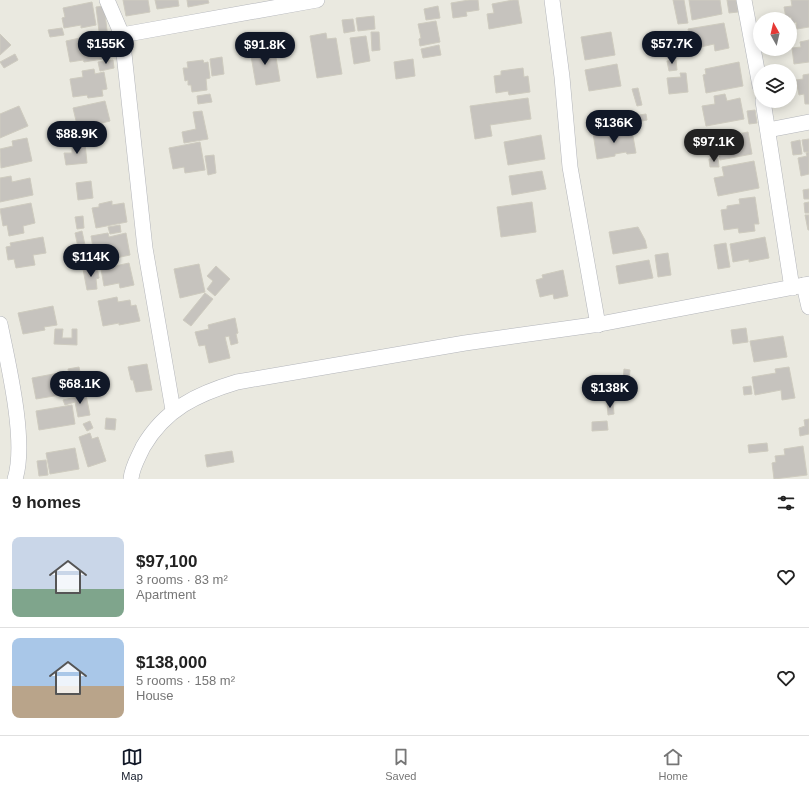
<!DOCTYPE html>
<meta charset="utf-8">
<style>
body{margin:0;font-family:Arial,sans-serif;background:#f6f6f6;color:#222;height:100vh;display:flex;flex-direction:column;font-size:15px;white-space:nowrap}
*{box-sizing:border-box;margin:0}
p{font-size:13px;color:#767676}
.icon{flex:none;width:22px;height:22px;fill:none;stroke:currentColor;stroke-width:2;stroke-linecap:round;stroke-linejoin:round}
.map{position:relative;height:479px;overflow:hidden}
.sheet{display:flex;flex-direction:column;background:#fff;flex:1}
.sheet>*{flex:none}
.needle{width:26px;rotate:352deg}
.controls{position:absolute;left:753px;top:12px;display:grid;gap:8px}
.controls a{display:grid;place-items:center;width:44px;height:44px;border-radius:50%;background:#fff;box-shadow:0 2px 10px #0003;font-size:20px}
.price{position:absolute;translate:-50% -34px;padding:0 9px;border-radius:14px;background:#111827;color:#fff;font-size:13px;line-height:26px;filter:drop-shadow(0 1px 2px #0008)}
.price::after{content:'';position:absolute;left:50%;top:24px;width:12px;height:9px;margin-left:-6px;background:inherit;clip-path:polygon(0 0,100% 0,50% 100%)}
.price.current{background:#222;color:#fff}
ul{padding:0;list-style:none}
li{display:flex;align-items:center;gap:12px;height:100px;padding:0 12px}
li+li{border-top:1px solid #e0e0e0}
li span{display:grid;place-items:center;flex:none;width:112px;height:80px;border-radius:8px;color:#555}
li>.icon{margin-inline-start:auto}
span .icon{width:48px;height:48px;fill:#fffc;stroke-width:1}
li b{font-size:17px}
h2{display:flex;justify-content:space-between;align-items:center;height:48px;padding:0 12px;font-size:17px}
.dock{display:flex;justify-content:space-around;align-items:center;height:56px;border-top:1px solid #e0e0e0;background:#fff;font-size:11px;color:#767676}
.dock a{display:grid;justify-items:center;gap:2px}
.dock .current{color:#111827}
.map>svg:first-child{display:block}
</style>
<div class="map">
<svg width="809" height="479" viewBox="0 0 809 479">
<rect width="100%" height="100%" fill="#eae9e0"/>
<g fill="#c6c3be" stroke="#cecbbf">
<polygon points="123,0 148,0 150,12 126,16"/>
<polygon points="155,0 178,0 179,6 157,9"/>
<polygon points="187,0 208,0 209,3 188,7"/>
<polygon points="469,0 478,0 479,10 466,12 467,16 453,18 451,3"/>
<polygon points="513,0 518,0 522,23 489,29 487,14 494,13 492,4"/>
<polygon points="673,0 684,0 688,23 678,24"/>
<polygon points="689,0 720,0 722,14 692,20"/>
<polygon points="727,0 736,0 738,12 729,13"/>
<polygon points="791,0 809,0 809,27 797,29 796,22 792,23 791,17 786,18 784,7 792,6"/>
<polygon points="92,2 96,25 81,28 81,25 64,28 62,18 65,17 63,8"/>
<polygon points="104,6 109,46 101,47 96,7"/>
<polygon points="438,6 440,18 426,20 424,9"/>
<polygon points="374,16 375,29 358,31 356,18"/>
<polygon points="353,19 355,31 344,33 342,20"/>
<polygon points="436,21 440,42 420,46 419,39 421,38 418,24"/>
<polygon points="724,23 729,48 715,51 714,44 692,49 688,29"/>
<polygon points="62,28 64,35 50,37 48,30"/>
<polygon points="371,32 379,32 380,50 372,51"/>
<polygon points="611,32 615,55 585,60 581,37"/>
<polygon points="326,33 327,39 336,38 342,74 317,78 310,36"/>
<polygon points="0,34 11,45 0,55"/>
<polygon points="366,36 370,61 354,64 350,38"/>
<polygon points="80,38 81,41 98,38 102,59 84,62 83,60 70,62 66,41"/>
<polygon points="809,40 809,62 794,64 792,48 801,47 800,42"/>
<polygon points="439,45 441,55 423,58 421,49"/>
<polygon points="274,46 280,81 256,85 250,50"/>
<polygon points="15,54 18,60 4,68 0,62"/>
<polygon points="222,57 224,74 212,76 210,59"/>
<polygon points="413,59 415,76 396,79 394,62"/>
<polygon points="113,60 114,68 100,71 98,62"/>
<polygon points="203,60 204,63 208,62 210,78 206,79 207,90 192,92 191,85 188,85 188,80 185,81 183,68 188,68 187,62"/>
<polygon points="676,60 677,70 669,71 667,61"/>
<polygon points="739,62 743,86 706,93 703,75 706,74 705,69"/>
<polygon points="617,64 621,86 589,91 585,70"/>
<polygon points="523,68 524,77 528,76 530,92 509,95 508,91 496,93 494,76 501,75 501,71"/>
<polygon points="94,69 95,74 104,72 107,89 102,90 103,96 88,98 87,95 73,97 70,79 83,77 82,71"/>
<polygon points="680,73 686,73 688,92 669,94 667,78 681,77"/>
<polygon points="809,74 809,104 805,104 804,94 799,95 796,80 803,79 803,75"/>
<polygon points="638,88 642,105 637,106 632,89"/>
<polygon points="210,94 212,102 198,104 197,96"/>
<polygon points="725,94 727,101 740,98 744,119 706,126 702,106 715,104 714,96"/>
<polygon points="528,98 531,119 490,125 492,136 475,139 470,106"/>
<polygon points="105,101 110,121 78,129 73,108"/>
<polygon points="19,106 28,126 0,138 0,114"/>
<polygon points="755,110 757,123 749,124 747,111"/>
<polygon points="202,111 208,139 184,143 182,132 196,129 193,112"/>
<polygon points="646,114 647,120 627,124 626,117"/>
<polygon points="607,131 608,135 632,131 636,153 627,154 626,152 615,154 615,156 597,159 593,133"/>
<polygon points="748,132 752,154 720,160 716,138"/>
<polygon points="541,135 545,159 508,165 504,142"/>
<polygon points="27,138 32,161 1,168 0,149 13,146 12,141"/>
<polygon points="809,139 809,152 804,152 802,140"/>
<polygon points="800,140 802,154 793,155 791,142"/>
<polygon points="200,142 205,170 185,173 184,167 173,169 169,148"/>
<polygon points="85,143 87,163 66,165 64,153 72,153 72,145"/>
<polygon points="809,152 809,174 801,176 798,158 807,156 806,153"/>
<polygon points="214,155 216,173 208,175 205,156"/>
<polygon points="718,158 719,167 710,167 709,159"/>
<polygon points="754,161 759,188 718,196 714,178 724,176 722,167"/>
<polygon points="542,171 546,189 512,195 509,176"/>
<polygon points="11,176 12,182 30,178 33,195 0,202 0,178"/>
<polygon points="91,181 93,198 78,200 76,183"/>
<polygon points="809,189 809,199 804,199 803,190"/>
<polygon points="755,197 759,224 754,224 755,231 739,233 738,228 724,230 721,210 727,209 727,206 740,204 739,199"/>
<polygon points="112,201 112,205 124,203 127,222 96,228 92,208 99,207 99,204"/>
<polygon points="532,202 536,232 501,237 497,207"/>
<polygon points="809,202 809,213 805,213 804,203"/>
<polygon points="31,203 35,223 23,226 24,233 9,236 7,225 3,226 0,209"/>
<polygon points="805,215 809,215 809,230 808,230"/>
<polygon points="83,216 84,228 77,229 75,217"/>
<polygon points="120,225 121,232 110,234 108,227"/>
<polygon points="638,227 645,240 647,248 613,254 609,232"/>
<polygon points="82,231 88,259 93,258 94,264 82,266 75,233"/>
<polygon points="108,233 109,237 126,233 130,255 111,259 111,256 95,259 91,236"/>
<polygon points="43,237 46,253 33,255 35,265 16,268 14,259 8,260 6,247 11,246 10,243"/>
<polygon points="765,237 769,258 749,262 749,259 733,262 730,244"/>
<polygon points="726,243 730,267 718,269 714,245"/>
<polygon points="668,253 671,275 658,277 655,255"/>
<polygon points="649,260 653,278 619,284 616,266"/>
<polygon points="129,263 134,285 120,288 119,283 104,286 101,269"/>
<polygon points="199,264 205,292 180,298 174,269"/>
<polygon points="97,266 99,278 96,279 97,289 87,290 83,269"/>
<polygon points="216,266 230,279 215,296 207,289 213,281 207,276"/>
<polygon points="563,270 568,296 554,299 553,294 540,297 536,280 543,278 542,275"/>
<polygon points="205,293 213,299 191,326 183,320"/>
<polygon points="117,297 118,302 130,300 131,306 136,305 140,321 119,325 119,323 103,326 98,301"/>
<polygon points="53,306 57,325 44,327 45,330 23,334 18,313"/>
<polygon points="235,318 238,333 236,334 238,343 231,345 229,336 225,337 230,358 209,363 205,345 199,346 195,332 209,329 208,325"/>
<polygon points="746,328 748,342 733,344 731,330"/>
<polygon points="55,329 63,329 62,338 72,338 72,329 77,329 77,345 54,344"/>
<polygon points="783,336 787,357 754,362 750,341"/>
<polygon points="147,364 152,390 136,392 133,380 131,380 128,367"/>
<polygon points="79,367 84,392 73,395 68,369"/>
<polygon points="789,367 795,398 782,400 781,390 755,395 752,377 776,373 775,369"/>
<polygon points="624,369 630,370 629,381 623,380"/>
<polygon points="64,372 67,388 59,389 60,395 36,399 32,378"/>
<polygon points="617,379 617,391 611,391 611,380"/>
<polygon points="751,386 752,394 744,395 743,387"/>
<polygon points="86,395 90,415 78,417 75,402 65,405 63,400"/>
<polygon points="607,403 613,403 614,414 608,415"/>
<polygon points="72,405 75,424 39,430 36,411"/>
<polygon points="106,418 116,419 115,430 105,429"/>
<polygon points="809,419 809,434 800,436 799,428 805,426 804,420"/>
<polygon points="90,421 93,428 87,431 83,424"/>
<polygon points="607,421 608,430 592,431 592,422"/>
<polygon points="90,433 92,439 98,437 106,461 88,467 79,437"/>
<polygon points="767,443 768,451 749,453 748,445"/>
<polygon points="803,446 807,475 774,479 772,463 776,462 775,456 785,455 784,449"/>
<polygon points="75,448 79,469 50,474 46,453"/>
<polygon points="232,451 234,462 207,467 205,455"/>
<polygon points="46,460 48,475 39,476 37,461"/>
</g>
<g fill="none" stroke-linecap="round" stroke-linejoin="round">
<defs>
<g id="street">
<polyline points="107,0 122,35 145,248 173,410"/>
<polyline points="552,0 562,77 570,167 598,325"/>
<polyline points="744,0 760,86"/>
<polyline points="122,35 317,0"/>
<polyline points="763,101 792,288"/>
<polyline points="768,130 809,122"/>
<polyline points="804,285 809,307"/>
<path d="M0,324C8,363 27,442 15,479"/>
<path d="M131,479C132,467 138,458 143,447C165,409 197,394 237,382L465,343L600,324L809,284"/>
</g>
</defs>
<use href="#street" stroke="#b3b5ba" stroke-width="16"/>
<use href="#street" stroke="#fff" stroke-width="15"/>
</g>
</svg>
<div class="controls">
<a><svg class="needle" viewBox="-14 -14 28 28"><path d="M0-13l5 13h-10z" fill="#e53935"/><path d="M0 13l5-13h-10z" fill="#767676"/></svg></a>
<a><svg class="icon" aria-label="layers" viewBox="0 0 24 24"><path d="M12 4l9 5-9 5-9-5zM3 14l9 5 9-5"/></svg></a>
</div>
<b class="price" style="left:106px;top:65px">$155K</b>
<b class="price" style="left:672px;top:65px">$57.7K</b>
<b class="price" style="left:265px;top:66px">$91.8K</b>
<b class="price" style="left:614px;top:144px">$136K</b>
<b class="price" style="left:77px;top:155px">$88.9K</b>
<b class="price current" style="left:714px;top:163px">$97.1K</b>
<b class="price" style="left:91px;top:278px">$114K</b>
<b class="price" style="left:80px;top:405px">$68.1K</b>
<b class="price" style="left:610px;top:409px">$138K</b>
</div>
<section class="sheet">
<h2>9 homes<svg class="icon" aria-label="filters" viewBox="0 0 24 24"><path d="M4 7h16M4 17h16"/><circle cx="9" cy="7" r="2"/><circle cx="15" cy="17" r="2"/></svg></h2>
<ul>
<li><span style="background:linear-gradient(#c9d6e8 65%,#7fa58c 0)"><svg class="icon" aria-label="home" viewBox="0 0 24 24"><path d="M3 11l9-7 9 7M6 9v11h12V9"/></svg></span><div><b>$97,100</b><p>3 rooms · 83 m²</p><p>Apartment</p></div><svg class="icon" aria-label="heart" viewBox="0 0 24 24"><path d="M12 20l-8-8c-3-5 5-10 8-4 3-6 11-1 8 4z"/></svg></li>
<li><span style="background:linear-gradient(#a9c7e8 60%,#b9a48a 0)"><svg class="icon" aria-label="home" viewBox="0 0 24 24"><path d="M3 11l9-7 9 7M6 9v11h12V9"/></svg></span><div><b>$138,000</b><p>5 rooms · 158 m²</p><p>House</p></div><svg class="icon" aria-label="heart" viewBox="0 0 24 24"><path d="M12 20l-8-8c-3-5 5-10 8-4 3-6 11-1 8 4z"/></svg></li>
</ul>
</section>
<nav class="dock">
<a class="current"><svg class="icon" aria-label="map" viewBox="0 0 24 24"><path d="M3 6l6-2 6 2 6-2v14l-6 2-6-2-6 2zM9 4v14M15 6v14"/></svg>Map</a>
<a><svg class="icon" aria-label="saved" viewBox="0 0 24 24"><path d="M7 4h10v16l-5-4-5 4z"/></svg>Saved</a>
<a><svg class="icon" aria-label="home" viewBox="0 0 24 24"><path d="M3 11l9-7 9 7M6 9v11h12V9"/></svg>Home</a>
</nav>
